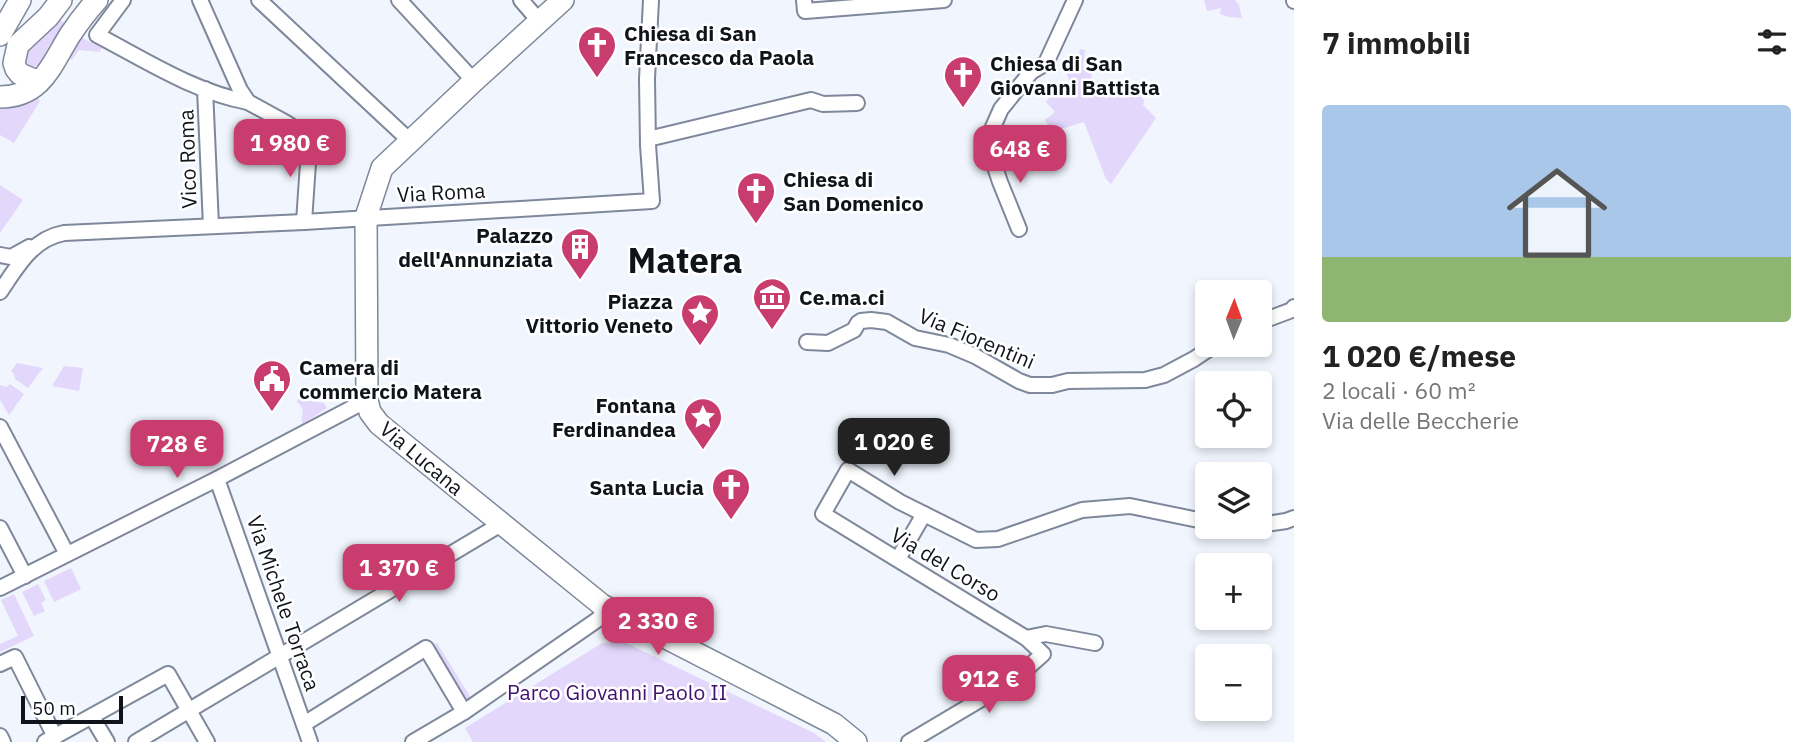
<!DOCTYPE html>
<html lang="it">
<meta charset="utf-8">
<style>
body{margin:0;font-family:"IBM Plex Sans",sans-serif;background:#f2f2f2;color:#222;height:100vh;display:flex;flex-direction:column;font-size:26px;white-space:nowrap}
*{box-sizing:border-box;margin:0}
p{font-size:23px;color:#767676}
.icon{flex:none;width:38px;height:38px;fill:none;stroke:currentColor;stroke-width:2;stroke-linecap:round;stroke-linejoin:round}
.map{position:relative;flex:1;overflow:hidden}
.sheet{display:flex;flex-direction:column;background:#fff;width:525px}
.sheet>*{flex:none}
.needle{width:46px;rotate:1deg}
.fabs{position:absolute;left:1195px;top:280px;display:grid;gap:14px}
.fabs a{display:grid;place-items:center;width:77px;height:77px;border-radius:7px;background:#fff;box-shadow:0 4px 10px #0003;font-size:35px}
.scale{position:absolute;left:21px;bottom:18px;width:102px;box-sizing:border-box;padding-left:7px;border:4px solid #10141a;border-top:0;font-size:19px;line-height:24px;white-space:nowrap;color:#10141a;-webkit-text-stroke:5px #fff;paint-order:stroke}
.price{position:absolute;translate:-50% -60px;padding:0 16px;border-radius:14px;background:#c93d6e;color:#fff;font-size:23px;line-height:46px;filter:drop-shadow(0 2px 4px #0008)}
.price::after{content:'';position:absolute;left:50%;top:42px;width:21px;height:16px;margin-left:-10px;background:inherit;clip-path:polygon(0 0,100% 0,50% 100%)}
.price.active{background:#222;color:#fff}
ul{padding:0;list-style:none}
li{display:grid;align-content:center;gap:14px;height:371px;padding:0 28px}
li+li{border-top:2px solid #e0e0e0}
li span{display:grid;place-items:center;height:217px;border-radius:7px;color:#555}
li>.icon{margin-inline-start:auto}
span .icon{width:126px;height:126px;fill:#fffc;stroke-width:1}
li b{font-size:30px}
h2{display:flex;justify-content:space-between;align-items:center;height:84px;padding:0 28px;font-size:30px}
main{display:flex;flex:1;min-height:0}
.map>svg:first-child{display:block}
</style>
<main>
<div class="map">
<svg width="1294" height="742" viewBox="0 0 1294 742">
<rect width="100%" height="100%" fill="#f1f6fe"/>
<g fill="#e3d7fb">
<polygon points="1204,0 1235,0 1239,5 1242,18 1229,17 1220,14 1221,8 1207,11"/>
<polygon points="54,16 69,26 44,64 33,67 26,67 21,57"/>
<polygon points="82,38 102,48 99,52 79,50 72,60 70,58"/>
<polygon points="1080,49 1085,50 1083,67 1091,68 1092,81 1102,82 1124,79 1144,100 1143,105 1156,118 1111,184 1106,179 1084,122 1061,129 1060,128 1050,129 1045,120 1055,112 1046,102 1055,91 1059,94 1063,89 1066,91 1071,85 1067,74 1069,71 1068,70 1070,60 1077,62"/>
<polygon points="38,98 40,101 14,143 0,135 0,104 13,105"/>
<polygon points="0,185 23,200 0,233"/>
<polygon points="17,363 43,368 28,388 15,379 14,374 11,371"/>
<polygon points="64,366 83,368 79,391 52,386"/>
<polygon points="10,384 24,394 9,415 0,400 0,386 1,385 6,387"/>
<path d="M298,399L324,403L327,408L303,424C299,415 308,411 297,402Z"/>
<polygon points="71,568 81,589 54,602 44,581"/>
<polygon points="38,584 46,600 41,603 45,611 34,616 22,592"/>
<polygon points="14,594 34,636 0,652 0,644 18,636 1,600"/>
<polygon points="624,642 814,733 826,742 473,742 465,728 602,643"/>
<polygon points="437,643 471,698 466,701 432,646"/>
</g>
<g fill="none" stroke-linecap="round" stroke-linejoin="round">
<defs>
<g id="street">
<path d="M123,0L97,35C145,60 194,92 248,102"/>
<polyline points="200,0 240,90 248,102 288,124 325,148"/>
<polyline points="259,0 410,141"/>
<polyline points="399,0 474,81"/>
<polyline points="521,0 540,22"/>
<polyline points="804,0 805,11 944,0"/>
<polyline points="1294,0 1294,1"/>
<polyline points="205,89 211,226"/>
<polyline points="648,139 811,100 823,104 857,103"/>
<polyline points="304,222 308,163 306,136"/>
<polyline points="1019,229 1000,182 990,152 993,127 1001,109 1031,72 1046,63 1075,0"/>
<polyline points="0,255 11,257 29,247"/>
<path d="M0,292C17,267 32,239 64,233L304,222L652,201L648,145L647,79L651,0"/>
<polyline points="1260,322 1292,310 1294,307"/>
<polyline points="807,342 828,343 854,330 858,323 861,321 871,320 887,322 915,338 949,345 975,356 1019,381 1030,385 1052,385 1068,381 1145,380 1164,375 1194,359 1215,345"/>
<polyline points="0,427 67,554"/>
<polyline points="217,479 310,742"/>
<polyline points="1260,525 1286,521 1294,518"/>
<polyline points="0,528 25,576"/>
<polyline points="898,559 924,514"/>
<polyline points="0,588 217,479 367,400"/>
<polyline points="1026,638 1046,634 1095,643"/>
<polyline points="0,664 15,657 55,737"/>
<polyline points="92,717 107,742"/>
<polyline points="304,724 426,648 464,712"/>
<polyline points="0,736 3,742"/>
<polyline points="45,742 168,674 207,742"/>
<polyline points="136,742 501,524"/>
<polyline points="413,742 464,712 597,620 609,609"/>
<polyline points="909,742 1015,679 1043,654 1026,638 823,514 848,470 900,502 976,540 998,539 1082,510 1130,506 1208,522"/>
</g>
<g id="secondary">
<polyline points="563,0 474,81 382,168 366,217 367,400 370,412 379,424 602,605 834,724 856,742"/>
<polyline points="0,35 20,0"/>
<polyline points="39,82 20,74 16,69 14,63 18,45 48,17 61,0"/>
<path d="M0,97C42,97 51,65 70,35C78,23 87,11 97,0"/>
</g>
</defs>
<use href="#street" stroke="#7e889a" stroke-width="18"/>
<use href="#secondary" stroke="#7e889a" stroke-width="24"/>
<use href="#street" stroke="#fff" stroke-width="14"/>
<use href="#secondary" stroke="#fff" stroke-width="21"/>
</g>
<defs>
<symbol id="church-pin" viewBox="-11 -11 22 30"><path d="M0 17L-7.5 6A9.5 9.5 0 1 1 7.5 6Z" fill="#c93d6e" stroke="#fff"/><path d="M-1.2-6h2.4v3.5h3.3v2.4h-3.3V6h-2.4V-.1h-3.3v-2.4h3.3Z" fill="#fff"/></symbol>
<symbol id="building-pin" viewBox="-11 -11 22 30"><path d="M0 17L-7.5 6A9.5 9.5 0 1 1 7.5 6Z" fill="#c93d6e" stroke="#fff"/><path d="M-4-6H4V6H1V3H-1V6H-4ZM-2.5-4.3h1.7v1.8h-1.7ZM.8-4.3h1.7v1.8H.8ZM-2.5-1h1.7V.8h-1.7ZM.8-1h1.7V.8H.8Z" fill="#fff"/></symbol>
<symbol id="museum-pin" viewBox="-11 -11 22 30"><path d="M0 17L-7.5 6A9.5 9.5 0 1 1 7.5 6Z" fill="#c93d6e" stroke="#fff"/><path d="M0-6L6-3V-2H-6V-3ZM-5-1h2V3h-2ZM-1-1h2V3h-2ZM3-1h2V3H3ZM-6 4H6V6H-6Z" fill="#fff"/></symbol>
<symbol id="sight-pin" viewBox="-11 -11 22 30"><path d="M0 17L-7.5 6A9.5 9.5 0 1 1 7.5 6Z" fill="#c93d6e" stroke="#fff"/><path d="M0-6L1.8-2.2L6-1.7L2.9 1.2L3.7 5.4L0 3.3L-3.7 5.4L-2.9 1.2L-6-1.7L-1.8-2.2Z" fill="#fff"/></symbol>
<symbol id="civic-pin" viewBox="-11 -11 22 30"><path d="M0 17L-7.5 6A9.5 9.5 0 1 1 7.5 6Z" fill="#c93d6e" stroke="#fff"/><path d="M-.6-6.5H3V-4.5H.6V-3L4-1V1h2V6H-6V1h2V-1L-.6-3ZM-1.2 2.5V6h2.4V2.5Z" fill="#fff"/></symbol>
</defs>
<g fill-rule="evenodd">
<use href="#church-pin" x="575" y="23" width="44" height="60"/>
<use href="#church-pin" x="941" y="53" width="44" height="60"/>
<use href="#church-pin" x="734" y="169" width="44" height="60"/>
<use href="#building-pin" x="558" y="225" width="44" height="60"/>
<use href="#museum-pin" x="750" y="275" width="44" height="60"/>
<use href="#sight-pin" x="678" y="291" width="44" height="60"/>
<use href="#civic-pin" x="250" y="357" width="44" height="60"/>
<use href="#sight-pin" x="681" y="395" width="44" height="60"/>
<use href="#church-pin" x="709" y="465" width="44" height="60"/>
</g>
<g text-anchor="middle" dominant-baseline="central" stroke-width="5" stroke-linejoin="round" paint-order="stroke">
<g font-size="21" font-weight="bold" fill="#10141a" stroke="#fff" text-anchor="start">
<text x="624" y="33">Chiesa di San<tspan x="624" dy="24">Francesco da Paola</tspan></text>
<text x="990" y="63">Chiesa di San<tspan x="990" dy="24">Giovanni Battista</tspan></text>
<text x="783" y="179">Chiesa di<tspan x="783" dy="24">San Domenico</tspan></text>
<text x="553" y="235" text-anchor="end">Palazzo<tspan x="553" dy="24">dell'Annunziata</tspan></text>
<text x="799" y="297">Ce.ma.ci</text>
<text x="673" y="301" text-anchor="end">Piazza<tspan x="673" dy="24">Vittorio Veneto</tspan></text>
<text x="299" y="367">Camera di<tspan x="299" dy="24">commercio Matera</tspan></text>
<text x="676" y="405" text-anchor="end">Fontana<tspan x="676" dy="24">Ferdinandea</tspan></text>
<text x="704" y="487" text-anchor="end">Santa Lucia</text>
</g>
<g font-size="21" fill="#10141a" stroke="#fff">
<text transform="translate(187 159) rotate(-92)">Vico Roma</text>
<text transform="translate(441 192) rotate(-3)">Via Roma</text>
<text transform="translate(977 338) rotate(23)">Via Fiorentini</text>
<text transform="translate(422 458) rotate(40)">Via Lucana</text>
<text transform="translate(946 564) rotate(31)">Via del Corso</text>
<text transform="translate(284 603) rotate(71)">Via Michele Torraca</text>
</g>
<g font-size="21" fill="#421170" stroke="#fff">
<text x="617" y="692">Parco Giovanni Paolo II</text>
</g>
<g font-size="35" font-weight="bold" fill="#10141a" stroke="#fff">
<text x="685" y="260">Matera</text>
</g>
</g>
</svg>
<div class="fabs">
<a><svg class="needle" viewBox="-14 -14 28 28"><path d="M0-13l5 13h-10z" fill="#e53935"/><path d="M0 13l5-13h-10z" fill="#767676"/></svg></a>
<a><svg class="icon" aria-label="locate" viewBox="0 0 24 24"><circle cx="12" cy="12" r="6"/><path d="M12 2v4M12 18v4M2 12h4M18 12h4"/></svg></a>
<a><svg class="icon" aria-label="layers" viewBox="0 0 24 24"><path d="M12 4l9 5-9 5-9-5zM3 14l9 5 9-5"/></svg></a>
<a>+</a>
<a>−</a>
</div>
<div class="scale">50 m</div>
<b class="price" style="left:290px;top:179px">1 980 €</b>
<b class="price" style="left:1020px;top:185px">648 €</b>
<b class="price active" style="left:894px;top:478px">1 020 €</b>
<b class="price" style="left:177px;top:480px">728 €</b>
<b class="price" style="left:399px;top:604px">1 370 €</b>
<b class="price" style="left:658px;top:657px">2 330 €</b>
<b class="price" style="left:989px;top:715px">912 €</b>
</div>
<section class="sheet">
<h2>7 immobili<svg class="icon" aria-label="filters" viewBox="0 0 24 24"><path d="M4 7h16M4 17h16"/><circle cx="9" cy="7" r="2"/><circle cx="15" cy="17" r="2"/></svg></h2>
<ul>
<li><span style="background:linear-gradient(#a9c7e8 70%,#8fb573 0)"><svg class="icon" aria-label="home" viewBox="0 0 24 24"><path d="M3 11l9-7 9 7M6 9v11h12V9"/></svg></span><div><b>1 020 €/mese</b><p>2 locali · 60 m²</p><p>Via delle Beccherie</p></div></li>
</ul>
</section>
</main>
